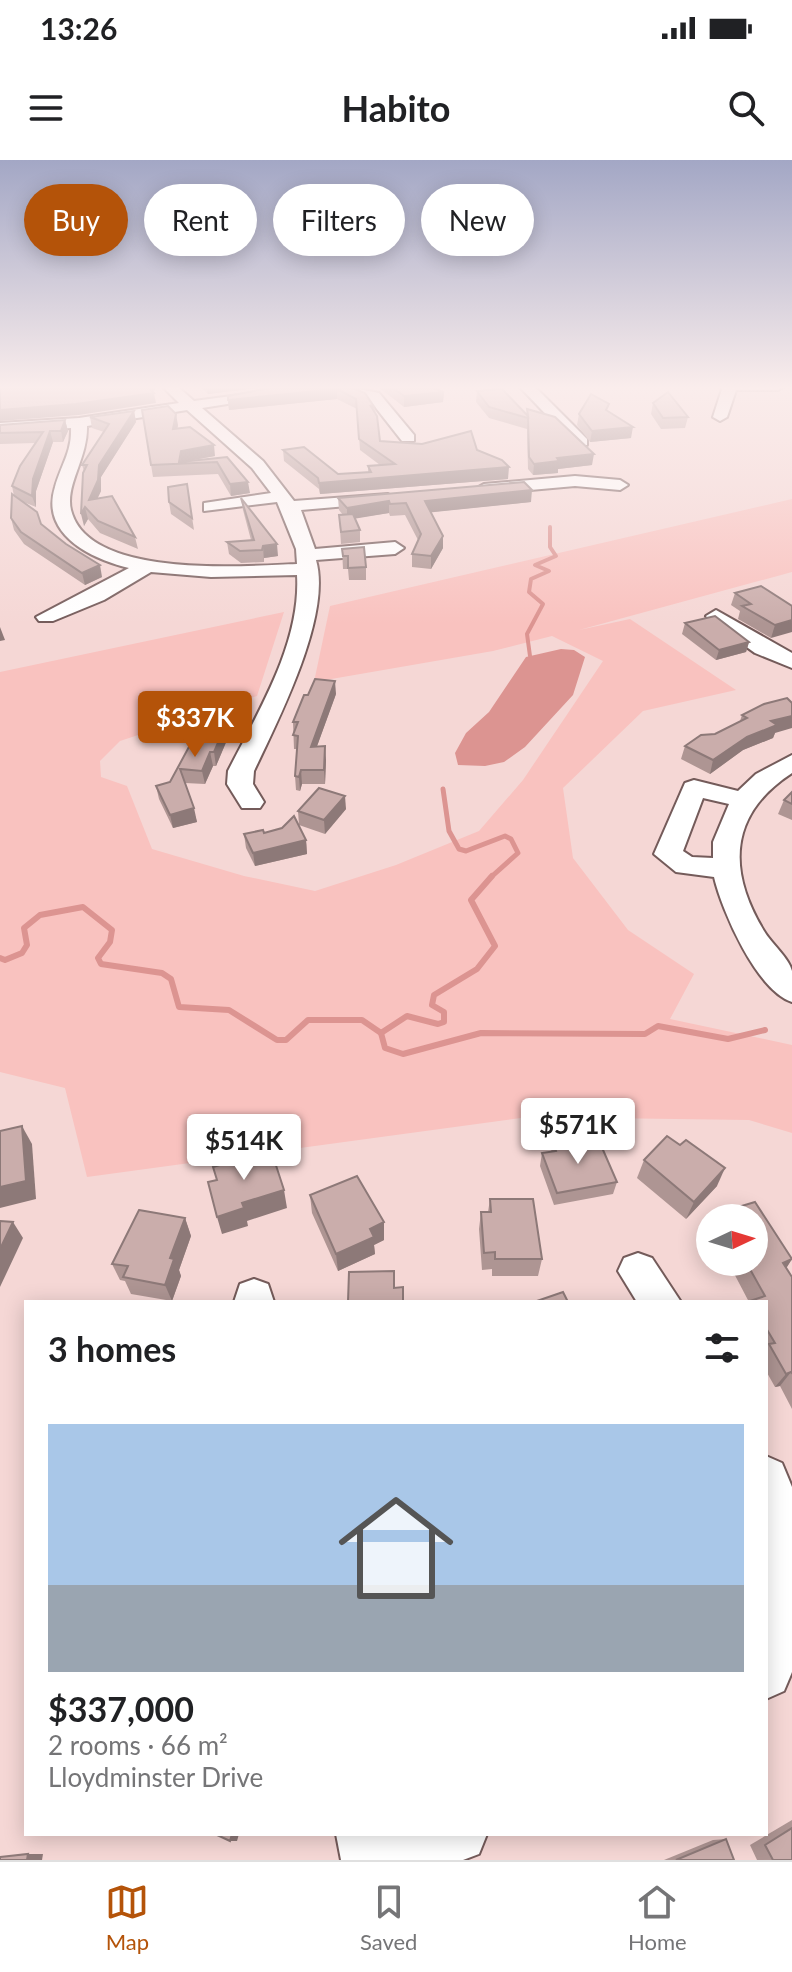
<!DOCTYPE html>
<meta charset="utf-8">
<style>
body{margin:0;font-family:Lato,sans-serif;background:#f2f2f2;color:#202124;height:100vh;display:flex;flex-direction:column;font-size:30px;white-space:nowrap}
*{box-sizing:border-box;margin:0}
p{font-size:26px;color:#757577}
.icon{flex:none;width:44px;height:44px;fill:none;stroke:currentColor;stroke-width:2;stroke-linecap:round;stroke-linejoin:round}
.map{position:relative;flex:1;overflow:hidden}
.drawer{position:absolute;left:24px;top:1140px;width:744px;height:536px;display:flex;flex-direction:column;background:#fff;border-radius:0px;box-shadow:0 4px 20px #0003}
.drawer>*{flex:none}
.top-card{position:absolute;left:24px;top:24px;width:744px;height:72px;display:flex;gap:16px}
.needle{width:52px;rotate:86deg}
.tools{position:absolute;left:696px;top:1044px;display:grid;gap:16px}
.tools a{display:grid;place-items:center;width:72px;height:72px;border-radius:50%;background:#fff;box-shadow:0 4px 20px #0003;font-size:40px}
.price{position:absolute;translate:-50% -68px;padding:0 18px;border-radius:8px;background:#fff;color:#222;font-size:26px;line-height:52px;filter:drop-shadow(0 2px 4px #0008)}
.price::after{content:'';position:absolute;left:50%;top:48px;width:24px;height:18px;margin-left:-12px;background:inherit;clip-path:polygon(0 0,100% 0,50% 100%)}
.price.active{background:#b45309;color:#fff}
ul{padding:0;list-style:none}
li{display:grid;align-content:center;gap:16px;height:424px;padding:0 24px}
li span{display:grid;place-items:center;height:248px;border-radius:0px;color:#555}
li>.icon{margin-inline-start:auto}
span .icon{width:144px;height:144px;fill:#fffc;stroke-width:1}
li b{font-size:34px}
h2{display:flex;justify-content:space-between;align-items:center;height:96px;padding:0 24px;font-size:34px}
.tag{padding:0 28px;border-radius:36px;background:#fff;box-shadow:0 4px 20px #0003;font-size:28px;line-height:72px}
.tag.active{background:#b45309;color:#fff}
.status{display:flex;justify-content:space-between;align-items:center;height:56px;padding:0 40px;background:#fff;direction:ltr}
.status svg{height:22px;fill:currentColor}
header{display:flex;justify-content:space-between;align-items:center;height:104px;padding:0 24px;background:#fff;font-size:36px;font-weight:700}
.tab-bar{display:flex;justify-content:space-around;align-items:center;height:112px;border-top:2px solid #e0e0e0;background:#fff;font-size:22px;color:#757577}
.tab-bar a{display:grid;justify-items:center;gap:4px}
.tab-bar .active{color:#b45309}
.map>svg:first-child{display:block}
</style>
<div class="status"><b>13:26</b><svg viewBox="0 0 49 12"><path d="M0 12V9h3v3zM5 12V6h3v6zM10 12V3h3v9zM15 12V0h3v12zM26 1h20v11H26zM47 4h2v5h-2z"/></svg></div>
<header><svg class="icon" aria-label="menu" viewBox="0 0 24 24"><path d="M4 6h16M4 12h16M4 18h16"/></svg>Habito<svg class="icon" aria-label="search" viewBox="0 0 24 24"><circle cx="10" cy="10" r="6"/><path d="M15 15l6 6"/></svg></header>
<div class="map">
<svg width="792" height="1700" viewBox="0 0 792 1700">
<rect width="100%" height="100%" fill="#f5d7d5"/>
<polygon fill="#f9c2bf" points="792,339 792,412 579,470 630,459 736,530 643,551 563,628 573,698 628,770 694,814 670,859 792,885 792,973 749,960 528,957 87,1017 65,928 0,912 0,512 284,452 257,536 120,581 100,601 101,617 127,626 152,689 244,716 315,731 396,705 479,671 523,620 603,501 552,476 493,491 314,522 330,446"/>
<polygon fill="#dc9491" points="561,489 574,490 585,497 573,535 525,587 504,602 485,606 458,605 455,593 466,573 489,552 526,497"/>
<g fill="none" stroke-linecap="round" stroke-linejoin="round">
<polyline stroke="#dc9491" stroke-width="4" points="530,496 527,474 543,444 529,432 531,419 549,411 535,405 556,396 550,387 550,367"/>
<polyline stroke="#dc9491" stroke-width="5" points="443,629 449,671 459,689 466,691 505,676 511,679 518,693 490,718"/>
<g stroke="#dc9491" stroke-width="6">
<polyline points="0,798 5,800 22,793 27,785 24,768 40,755 83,747 112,770 110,782 98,798 101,804 162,813 171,819 179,847 229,850 277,880 286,880 308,860 362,860 381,873 385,888 403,894 481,873 645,874 658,866 728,879 765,870"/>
<polyline points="381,873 407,856 438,864 444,862 444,852 432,845 434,835 477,809 495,786 471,740 492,716"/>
</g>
<defs>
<g id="minor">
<path d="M162,226H177L194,241L276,230V236L271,237L202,248L263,301L294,341L388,334V342L382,343L301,350L315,389L395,382L404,388L395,394L316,400C332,455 279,558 254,611L253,624L264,642L260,648H242L227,624L228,611C258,552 301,483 297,415L211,417L151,412L104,440L53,461H39L36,457L129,408C92,399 40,375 55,327C61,305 72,292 71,268L0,273V263L79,258L179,243ZM187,250L252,308L271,333L204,343V351L277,342L296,389L297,404C242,406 88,419 71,350C65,325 88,298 87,266Z"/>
<polygon points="343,226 379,233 414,275 414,281 402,281 369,239 318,227"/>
<polygon points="519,226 534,226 587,279 587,285 575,285"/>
<polygon points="720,226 785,226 778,230 736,230 727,257 720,261 713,257 722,229"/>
<polygon points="575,316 620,320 628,325 620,330 575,326 484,334 475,329 484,324"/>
<polygon points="716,450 792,493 792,508 755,493 709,460 706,456"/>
<path d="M792,595V613C729,654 727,710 764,771C771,783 789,798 792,811C792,820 792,832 792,842C757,831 722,751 714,717L676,712L654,694L685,623L694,620L738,631L756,614ZM703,638L729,644L713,682V698L692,697L683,691Z"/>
<polygon points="638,1093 652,1098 681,1142 637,1142 618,1111 624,1098"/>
<polygon points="254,1119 268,1124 274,1142 234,1142 240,1124"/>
<polygon points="766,1296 782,1303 792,1327 792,1512 784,1531 766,1539"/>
<polygon points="336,1674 487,1674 479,1694 463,1700 341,1700"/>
</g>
</defs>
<use href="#minor" stroke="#745b5a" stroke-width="4"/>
<use href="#minor" fill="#fff" fill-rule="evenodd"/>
</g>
<g fill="#ae9593">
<polygon points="200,226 272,226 208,234"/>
<polygon points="348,226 375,248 380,281 477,290 508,319 320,334 319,329 284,301 283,290 338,314 368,312 368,306 380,305 360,290 357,249 337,239 229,250 228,240"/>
<polygon points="377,226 428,226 444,232 443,242 404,247"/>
<polygon points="477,231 527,255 527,249 592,305 558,309 558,313 533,315 528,309 527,269 489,258 476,242"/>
<polygon points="653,243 688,257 685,268 661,269 651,254"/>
<polygon points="142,250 178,265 177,269 215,296 189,301 227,297 250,333 231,336 218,314 153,317"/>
<polygon points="134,251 136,262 101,317 101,331 97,339 135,377 138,389 100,373 88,359 84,366 84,311 82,305 104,272 92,268 90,257"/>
<polygon points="608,251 631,278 590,282 577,265 579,254"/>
<polygon points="65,260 68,271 63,282 53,282 36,331 36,347 21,341 41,364 102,417 85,425 24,384 14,370 11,358 14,336 12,326 35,283 0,284 0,265"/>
<polygon points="187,324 194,370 171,354 169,342"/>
<polygon points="241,338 278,396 264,398 264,402 241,403 229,394 227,382 251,380 243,350"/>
<polygon points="338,338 531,342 431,352 443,376 443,388 431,409 412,407 412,394 418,380 405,355 390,356 389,353 355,358 360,370 360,382 341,384 339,355 343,355 339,350"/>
<polygon points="342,389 366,407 366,420 349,420 348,409 343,409"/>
<polygon points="735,433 792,446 771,478 738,459 740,451 731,445"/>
<polygon points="685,463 749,482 746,492 716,500 682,474"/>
<polygon points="336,534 317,586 326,600 325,624 302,624 300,631 296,630 295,616 297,589 294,589 293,562"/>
<polygon points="233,548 235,561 216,606 213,606 205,624 185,623 197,662 173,668 159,639 156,626 170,622"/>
<polygon points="742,555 775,573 773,578 743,590 710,614 681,599 685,586 715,574 740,561"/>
<polygon points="792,632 792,660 778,654 784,640"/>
<polygon points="346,649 325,674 299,665 298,651"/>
<polygon points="264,673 306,680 307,694 255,706 246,688 244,674"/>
<polygon points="553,983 580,987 617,1022 613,1034 554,1045 540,1006 542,993 551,992"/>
<polygon points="644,1000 717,1026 686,1059 637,1018"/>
<polygon points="310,1035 384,1062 384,1080 374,1085 375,1094 338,1111 312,1053"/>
<polygon points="490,1039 542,1099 538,1116 492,1116 492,1109 482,1110 479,1069 481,1052 488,1052"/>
<polygon points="755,1042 792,1099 786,1108 792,1117 792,1249 780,1226 775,1227 766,1211 766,1142 749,1142 728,1102 754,1102 754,1058 716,1058 718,1053"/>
<polygon points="185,1058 191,1076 179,1110 181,1116 172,1141 131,1134 125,1121 120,1120 112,1104"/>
<polygon points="792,1660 792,1700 757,1700 750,1685"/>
<polygon points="726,1679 734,1700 664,1700 713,1680"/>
</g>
<g fill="#8d7978">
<polygon points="149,226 154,226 155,230 153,233 154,233 156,243 79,255 0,261 0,250 148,227"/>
<polygon points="207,226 272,226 208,234"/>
<polygon points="337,229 337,239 229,250 228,240"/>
<polygon points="444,232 443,242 404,247 404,236"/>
<polygon points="134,251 136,262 101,317 101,331 91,352 89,340 99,305"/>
<polygon points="176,254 178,265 175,280 173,269"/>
<polygon points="65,260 68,271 63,282 61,271"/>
<polygon points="633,267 631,278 590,282 592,271"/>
<polygon points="50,271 53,282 36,331 36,347 32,336 33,319"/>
<polygon points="214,285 215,296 182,302 180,304 181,291"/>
<polygon points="594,294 592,305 558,309 558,313 533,315 534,304 557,298"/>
<polygon points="509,307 508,319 320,334 319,323"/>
<polygon points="248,322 250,333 231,336 230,324"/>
<polygon points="532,330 531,342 425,353 425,341"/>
<polygon points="389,341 389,353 347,360 347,348"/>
<polygon points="85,347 88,359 84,366 81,354"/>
<polygon points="443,376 443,388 431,409 431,396"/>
<polygon points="277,384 278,396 264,398 264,402 263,386"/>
<polygon points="100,405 102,417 85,425 82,413"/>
<polygon points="792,460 792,472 771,478 775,465"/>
<polygon points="0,467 5,480 0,481"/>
<polygon points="749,482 746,492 716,500 719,490"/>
<polygon points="335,521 336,534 312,600 311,587"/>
<polygon points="233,548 235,561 216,606 214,592"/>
<polygon points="792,556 792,568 775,573 773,578 743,590 710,614 713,600 771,561"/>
<polygon points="325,586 326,600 325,624 324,610"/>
<polygon points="210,592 213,606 205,624 202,611"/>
<polygon points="301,610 302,624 300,631 299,617"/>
<polygon points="345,636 346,649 325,674 324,660"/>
<polygon points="194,648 197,662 173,668 170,655"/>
<polygon points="306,680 307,694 255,706 253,693"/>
<polygon points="22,966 32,984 36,1039 0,1048 0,1027"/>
<polygon points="725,1008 717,1026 686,1059 694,1042"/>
<polygon points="284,1030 287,1048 247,1061 248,1066 222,1074 217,1057 242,1043"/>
<polygon points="185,1058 191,1076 179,1110 181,1116 172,1141 165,1125 170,1098"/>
<polygon points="13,1062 23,1078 0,1127 0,1089"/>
<polygon points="384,1062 384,1080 374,1085 375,1094 338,1111 336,1094 370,1069"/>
<polygon points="792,1099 782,1115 783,1103"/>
<polygon points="791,1212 780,1226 775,1227 786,1214"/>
<polygon points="232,1674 239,1674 237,1681 230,1681"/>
<polygon points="28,1694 43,1694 42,1700 27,1700"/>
</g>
<g fill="#caadab" stroke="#8d7978" stroke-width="2">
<polygon points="0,226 149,226 148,227 154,233 76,244 0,250"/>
<polygon points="280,226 348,226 365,233 375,248 370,245 377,256 380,281 422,284 471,271 477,290 502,300 509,307 319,323 318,318 283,290 304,287 338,314 371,312 368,306 395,304 359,279 356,239 337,229 228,240 228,236"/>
<polygon points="390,226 428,226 444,232 404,236"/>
<polygon points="502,229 528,256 527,249 555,257 594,294 557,298 559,301 534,304 529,297 528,258 489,247 477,231"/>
<polygon points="668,232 688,257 663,258 653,243"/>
<polygon points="591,234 609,244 606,250 633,267 592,271 579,254"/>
<polygon points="168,246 176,254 173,269 190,267 214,285 181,291 179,302 227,297 248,322 230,324 217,302 151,305 142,250"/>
<polygon points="134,251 99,305 98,320 89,340 112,336 135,377 98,361 85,347 81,354 83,313 87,305 82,305 109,264 90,257"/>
<polygon points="65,260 61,271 50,271 33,319 32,336 12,326 20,306 43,272 0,273 0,265"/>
<polygon points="524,322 532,330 425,341 443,376 431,396 412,394 421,374 406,343 390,344 389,341 347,348 338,338"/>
<polygon points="187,324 192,358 169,342 168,327"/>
<polygon points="12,334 37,352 41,364 66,384 100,405 82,413 21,372 11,358"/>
<polygon points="241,338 277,384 263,386 262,390 240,391 227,382 254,380"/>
<polygon points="353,354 360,370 341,372 339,355"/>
<polygon points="364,387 366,407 348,408 348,396 343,396 342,389"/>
<polygon points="761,426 792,446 792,460 775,465 742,446 751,444 735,433"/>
<polygon points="715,456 749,482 719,490 685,463"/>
<polygon points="315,519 335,521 311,587 325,586 324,610 301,610 299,617 295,616 298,576 293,575 298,562 293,562 304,535 308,535"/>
<polygon points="787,538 792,543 792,556 771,561 777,565 747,577 713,600 685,586 701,575 715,574 747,558 742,555 764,544"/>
<polygon points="211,546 233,548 214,592 210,592 202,611 180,609 194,648 170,655 156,626 170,622"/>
<polygon points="319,628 345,636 324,660 298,651"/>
<polygon points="792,632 792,644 784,640"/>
<polygon points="294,656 306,680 253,693 244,674 263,670 264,673 282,668"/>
<polygon points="22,966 26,1021 0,1027 0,971"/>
<polygon points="667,976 680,985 686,980 725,1008 694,1042 644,1000"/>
<polygon points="576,978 580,987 600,983 617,1022 557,1033 542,993 556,991 553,983"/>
<polygon points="271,990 284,1030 242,1043 244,1048 217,1057 208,1022 217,1020 213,1007"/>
<polygon points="357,1016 384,1062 370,1069 374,1077 336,1094 310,1035"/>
<polygon points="490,1039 533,1039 542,1099 495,1099 495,1092 484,1093 481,1052 491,1052"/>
<polygon points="755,1042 792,1099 783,1103 792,1117 792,1213 791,1212 786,1214 769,1184 775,1183 766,1168 766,1142 751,1142 750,1141 765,1136 746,1102 754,1102 754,1058 721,1058 718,1053"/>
<polygon points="139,1050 185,1058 170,1098 174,1099 165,1125 123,1117 128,1106 112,1104"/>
<polygon points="0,1061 13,1062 0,1089"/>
<polygon points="394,1111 394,1128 403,1127 403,1142 348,1142 349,1112"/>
<polygon points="563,1132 568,1142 534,1142"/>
<polygon points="792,1668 792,1700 773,1700 765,1685"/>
<polygon points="215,1674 232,1674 230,1681"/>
<polygon points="726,1679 734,1700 676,1700"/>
<polygon points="28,1694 27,1700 0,1700 0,1697"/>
</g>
<linearGradient id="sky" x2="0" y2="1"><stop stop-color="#a3a7c5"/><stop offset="0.49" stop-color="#faedec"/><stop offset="1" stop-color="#faedec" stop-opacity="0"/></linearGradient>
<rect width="792" height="464" fill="url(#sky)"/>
</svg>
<div class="tools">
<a><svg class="needle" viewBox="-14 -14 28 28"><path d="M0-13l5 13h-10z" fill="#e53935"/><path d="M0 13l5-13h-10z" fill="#757577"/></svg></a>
</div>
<b class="price active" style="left:195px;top:599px">$337K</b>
<b class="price" style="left:578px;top:1006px">$571K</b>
<b class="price" style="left:244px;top:1022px">$514K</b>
<div class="top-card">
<a class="tag active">Buy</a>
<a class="tag">Rent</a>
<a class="tag">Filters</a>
<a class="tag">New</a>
</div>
<section class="drawer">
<h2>3 homes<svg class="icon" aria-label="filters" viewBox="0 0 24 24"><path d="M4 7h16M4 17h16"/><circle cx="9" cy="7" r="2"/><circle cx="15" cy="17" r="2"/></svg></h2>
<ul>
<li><span style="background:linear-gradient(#a9c7e8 65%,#9aa5b1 0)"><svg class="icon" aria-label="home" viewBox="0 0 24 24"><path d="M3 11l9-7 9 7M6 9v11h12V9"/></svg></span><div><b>$337,000</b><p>2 rooms · 66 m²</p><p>Lloydminster Drive</p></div></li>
</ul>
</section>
</div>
<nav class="tab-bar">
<a class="active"><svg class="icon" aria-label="map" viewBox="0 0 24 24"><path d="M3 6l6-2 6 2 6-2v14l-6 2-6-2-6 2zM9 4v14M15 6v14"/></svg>Map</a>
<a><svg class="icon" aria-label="saved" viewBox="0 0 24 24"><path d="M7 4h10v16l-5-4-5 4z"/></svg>Saved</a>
<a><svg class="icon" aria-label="home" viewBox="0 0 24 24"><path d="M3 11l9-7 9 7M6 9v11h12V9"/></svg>Home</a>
</nav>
